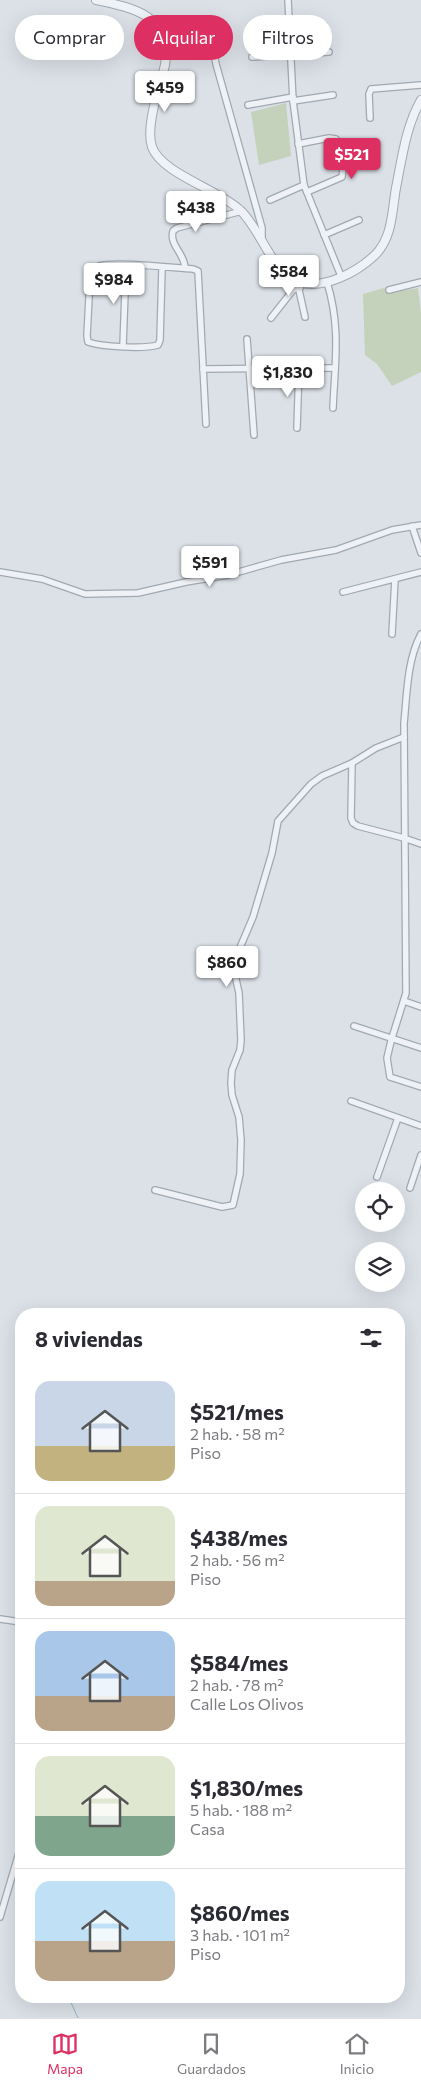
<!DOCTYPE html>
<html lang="es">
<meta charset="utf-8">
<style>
body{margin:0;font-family:Commissioner,sans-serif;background:#f7f7f7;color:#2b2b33;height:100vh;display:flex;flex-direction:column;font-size:19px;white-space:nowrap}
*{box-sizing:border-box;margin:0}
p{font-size:16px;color:#7c7c81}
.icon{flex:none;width:28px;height:28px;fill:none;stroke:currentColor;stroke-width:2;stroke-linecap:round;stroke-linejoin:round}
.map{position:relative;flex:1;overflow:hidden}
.drawer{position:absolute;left:15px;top:1308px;width:390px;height:695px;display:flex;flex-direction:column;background:#fff;border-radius:20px;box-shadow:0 5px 20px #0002}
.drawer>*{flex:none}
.guide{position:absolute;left:15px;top:15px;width:391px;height:45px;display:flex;gap:10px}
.fabs{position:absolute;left:355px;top:1182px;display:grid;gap:10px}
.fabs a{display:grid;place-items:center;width:50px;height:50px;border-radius:50%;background:#fff;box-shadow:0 5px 20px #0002;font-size:25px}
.price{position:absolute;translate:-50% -42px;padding:0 11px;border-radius:5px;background:#fff;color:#222;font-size:16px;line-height:32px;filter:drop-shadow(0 1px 2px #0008)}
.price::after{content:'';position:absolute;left:50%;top:30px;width:15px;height:11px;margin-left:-8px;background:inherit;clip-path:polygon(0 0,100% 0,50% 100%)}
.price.current{background:#dd2f61;color:#fff}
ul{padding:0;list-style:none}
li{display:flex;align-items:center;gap:15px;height:125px;padding:0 20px}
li+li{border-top:1px solid #e1e1e2}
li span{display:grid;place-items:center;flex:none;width:140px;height:100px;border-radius:15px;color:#555}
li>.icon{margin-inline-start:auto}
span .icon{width:60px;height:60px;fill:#fffc;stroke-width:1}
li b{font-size:21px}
h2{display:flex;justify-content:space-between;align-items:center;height:60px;padding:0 20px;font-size:21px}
.pill{padding:0 18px;border-radius:22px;background:#fff;box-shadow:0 5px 20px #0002;font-size:18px;line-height:45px}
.pill.current{background:#dd2f61;color:#fff}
.tabs{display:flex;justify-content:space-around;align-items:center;height:70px;border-top:1px solid #e1e1e2;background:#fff;font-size:14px;color:#7c7c81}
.tabs a{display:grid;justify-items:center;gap:2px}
.tabs .current{color:#dd2f61}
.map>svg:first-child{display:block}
</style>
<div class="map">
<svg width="421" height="2018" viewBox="0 0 421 2018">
<rect width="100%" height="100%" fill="#dbe1e7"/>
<g fill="#c4d2bb">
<polygon points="286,103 291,156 259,165 251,112"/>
<polygon points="384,288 389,293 418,288 421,313 421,372 392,386 377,364 365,355 363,294"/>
</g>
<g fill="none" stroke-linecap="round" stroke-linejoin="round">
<polyline stroke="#91b6cc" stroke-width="1" points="68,1996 78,2018"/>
<defs>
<g id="minor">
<polyline points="288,0 293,101 304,185 341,276"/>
<polyline points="252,29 324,26"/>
<polyline points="204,31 212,43 216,64 262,228 262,240"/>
<polyline points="252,57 329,52"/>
<polyline points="293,101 333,95"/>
<polyline points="248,105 293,97"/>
<polyline points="370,118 369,94 371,89 421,85"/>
<path d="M298,144L329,138L336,139C341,149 344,166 342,177L307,192"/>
<polyline points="270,200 304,185"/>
<polyline points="324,235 359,220"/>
<path d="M162,268L160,340L158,345C144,349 102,347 88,342L87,336L90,278C92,272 93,268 99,266C115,261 174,268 193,269L198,271L206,424"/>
<path d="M185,268C185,254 169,245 173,231L177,228L242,211"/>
<path d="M327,282C341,328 335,361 333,408"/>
<polyline points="301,285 299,290 305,317"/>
<polyline points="389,290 421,282"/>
<polyline points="271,318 293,290 300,287"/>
<polyline points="247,339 254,435"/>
<polyline points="123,346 126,265"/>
<polyline points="203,369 335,368"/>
<polyline points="297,428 299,368"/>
<polyline points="412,526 421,553"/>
<polyline points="0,572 42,579 85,594 138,593 186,582 228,575 281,560 336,550 392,530 421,525"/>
<polyline points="343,592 421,572"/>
<polyline points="392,634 395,579"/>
<path d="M421,634C407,660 407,694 404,723L406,993L391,1041L387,1058L390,1077L421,1087"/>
<polyline points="404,737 376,748 352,763 351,818 353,823 358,826 404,838 421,844"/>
<polyline points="404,1001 421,1007"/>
<polyline points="354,1026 421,1048"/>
<polyline points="351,1101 421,1126"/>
<polyline points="377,1177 398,1118"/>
<polyline points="410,1188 421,1155"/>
<polyline points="155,1190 222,1207 233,1205 240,1174 241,1140 239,1117 232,1095 231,1083 232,1070 240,1050 241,1040 239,993 233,966 236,957 253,917 272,853 278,821 311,784 322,776 352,763"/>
<polyline points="0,1619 21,1622"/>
<polyline points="0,1917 21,1846"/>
</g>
<path id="tertiary" d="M96,0C135,8 172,16 165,65C160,86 145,126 152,147C162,174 218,189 240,210C261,229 272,274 299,282C324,290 357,272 375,255C393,237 392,210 396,188C402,158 406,126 421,100"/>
</defs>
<use href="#minor" stroke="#a0a9b1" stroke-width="8"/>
<use href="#tertiary" stroke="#a0a9b1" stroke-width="10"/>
<use href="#minor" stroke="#eef1f5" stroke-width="5.5"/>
<use href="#tertiary" stroke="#eef1f5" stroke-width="8"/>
</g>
</svg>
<div class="fabs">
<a><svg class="icon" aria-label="locate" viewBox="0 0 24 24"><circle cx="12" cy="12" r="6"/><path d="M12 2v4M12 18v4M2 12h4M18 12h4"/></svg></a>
<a><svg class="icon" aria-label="layers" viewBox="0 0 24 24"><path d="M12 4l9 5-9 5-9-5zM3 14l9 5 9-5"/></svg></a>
</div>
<b class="price" style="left:165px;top:113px">$459</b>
<b class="price current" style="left:352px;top:180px">$521</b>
<b class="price" style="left:196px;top:233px">$438</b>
<b class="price" style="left:289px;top:297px">$584</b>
<b class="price" style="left:114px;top:305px">$984</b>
<b class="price" style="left:288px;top:398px">$1,830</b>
<b class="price" style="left:210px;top:588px">$591</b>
<b class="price" style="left:227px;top:988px">$860</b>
<div class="guide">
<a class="pill">Comprar</a>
<a class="pill current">Alquilar</a>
<a class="pill">Filtros</a>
</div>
<section class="drawer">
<h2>8 viviendas<svg class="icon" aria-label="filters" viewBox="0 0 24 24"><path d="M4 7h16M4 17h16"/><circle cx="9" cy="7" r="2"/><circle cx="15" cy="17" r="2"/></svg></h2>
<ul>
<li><span style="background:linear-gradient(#c9d6e8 65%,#c2b280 0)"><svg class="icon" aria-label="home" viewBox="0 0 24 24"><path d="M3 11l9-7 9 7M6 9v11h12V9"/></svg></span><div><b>$521/mes</b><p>2 hab. · 58 m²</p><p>Piso</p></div></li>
<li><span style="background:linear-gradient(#dfe7d0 75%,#b9a48a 0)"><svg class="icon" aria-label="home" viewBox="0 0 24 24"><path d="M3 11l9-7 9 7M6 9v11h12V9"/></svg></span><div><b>$438/mes</b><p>2 hab. · 56 m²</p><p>Piso</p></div></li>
<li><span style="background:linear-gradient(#a9c7e8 65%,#b9a48a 0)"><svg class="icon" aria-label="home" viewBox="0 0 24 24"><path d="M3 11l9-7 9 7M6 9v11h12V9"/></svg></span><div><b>$584/mes</b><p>2 hab. · 78 m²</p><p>Calle Los Olivos</p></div></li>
<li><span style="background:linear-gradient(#dfe7d0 60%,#7fa58c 0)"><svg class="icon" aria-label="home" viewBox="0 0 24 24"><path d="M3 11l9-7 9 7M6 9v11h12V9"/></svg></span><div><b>$1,830/mes</b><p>5 hab. · 188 m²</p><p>Casa</p></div></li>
<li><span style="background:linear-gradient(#bfe0f5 60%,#b9a48a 0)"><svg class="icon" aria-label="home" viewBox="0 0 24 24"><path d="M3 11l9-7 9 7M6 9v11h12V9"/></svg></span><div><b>$860/mes</b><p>3 hab. · 101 m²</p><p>Piso</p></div></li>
</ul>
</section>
</div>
<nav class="tabs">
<a class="current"><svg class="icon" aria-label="map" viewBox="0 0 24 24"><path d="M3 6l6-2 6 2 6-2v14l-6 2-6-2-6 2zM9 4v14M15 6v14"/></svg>Mapa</a>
<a><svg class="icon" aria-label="saved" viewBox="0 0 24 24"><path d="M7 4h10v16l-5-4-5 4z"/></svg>Guardados</a>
<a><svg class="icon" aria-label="home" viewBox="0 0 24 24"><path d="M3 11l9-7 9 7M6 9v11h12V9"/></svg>Inicio</a>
</nav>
